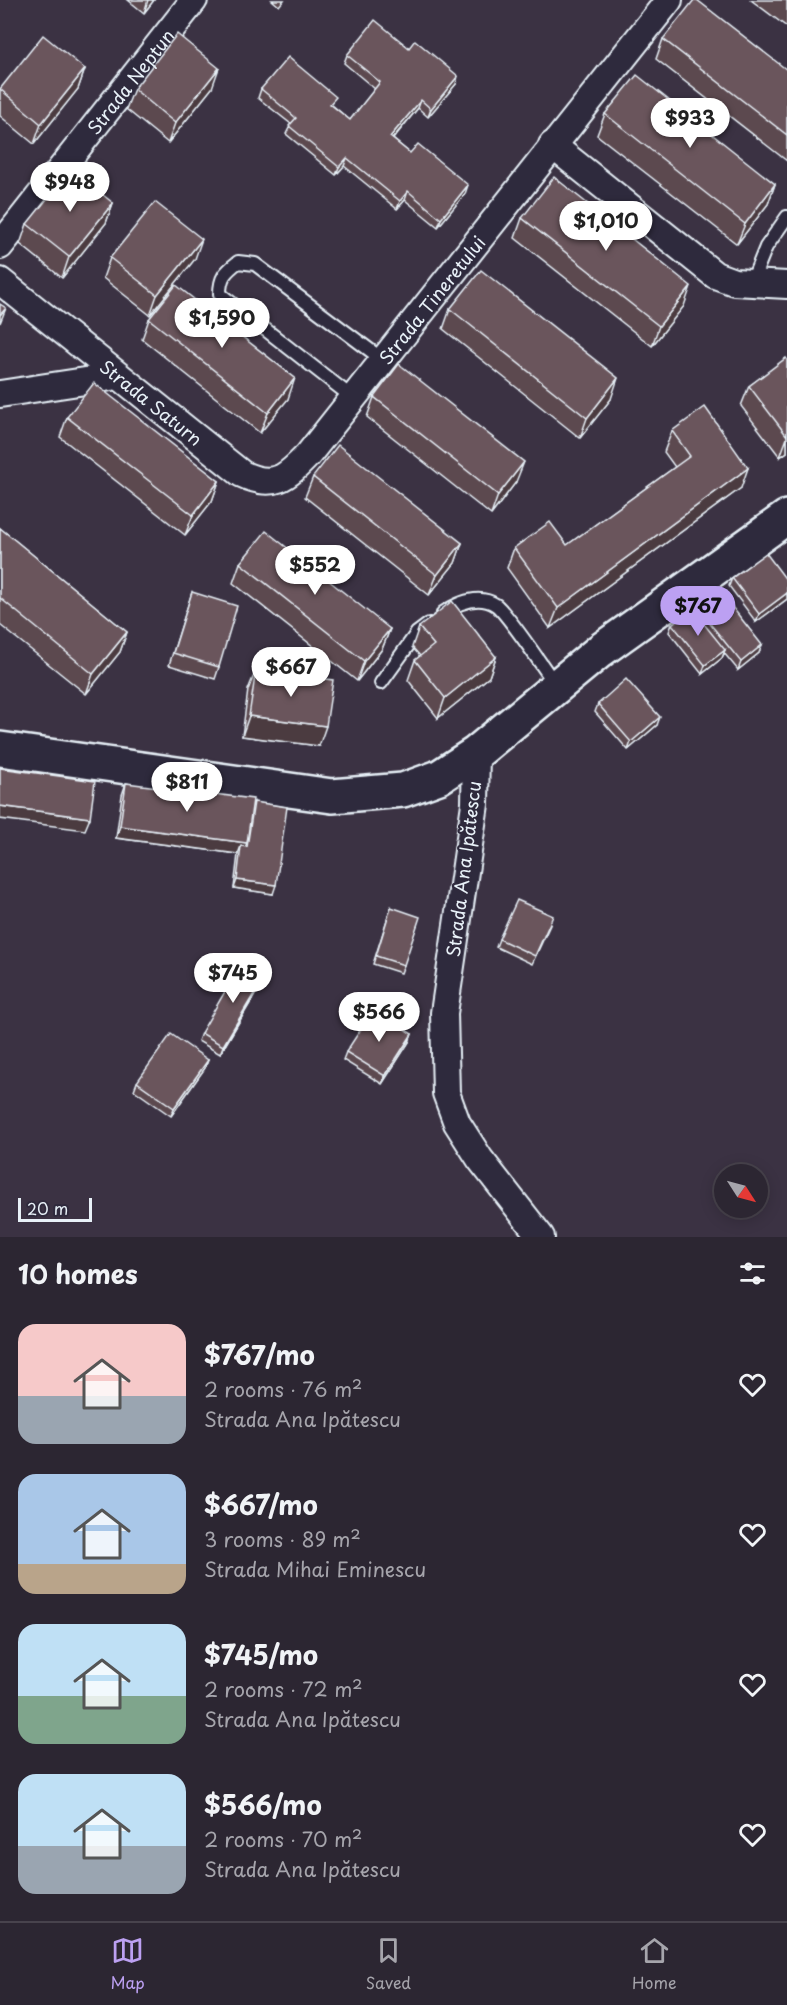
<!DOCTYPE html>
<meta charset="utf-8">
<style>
body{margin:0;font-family:"Playpen Sans",sans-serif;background:#38323e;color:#f1f3f6;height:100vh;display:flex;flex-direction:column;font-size:22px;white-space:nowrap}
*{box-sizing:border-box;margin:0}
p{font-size:20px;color:#a6a5ac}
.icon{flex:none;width:33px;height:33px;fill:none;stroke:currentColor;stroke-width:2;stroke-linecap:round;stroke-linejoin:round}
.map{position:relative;height:1237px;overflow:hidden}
.sheet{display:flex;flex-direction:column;background:#2c2632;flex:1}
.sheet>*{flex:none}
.needle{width:39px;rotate:126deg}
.tools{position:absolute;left:714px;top:1164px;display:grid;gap:12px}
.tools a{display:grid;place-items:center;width:54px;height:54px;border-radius:50%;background:#2c2632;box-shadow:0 3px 15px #0003,0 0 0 2px #48434d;font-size:30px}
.scale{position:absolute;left:18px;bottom:15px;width:74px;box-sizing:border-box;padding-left:6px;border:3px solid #e8f1f8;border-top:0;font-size:16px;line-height:21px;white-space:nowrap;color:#e8f1f8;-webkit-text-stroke:4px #2f2a3d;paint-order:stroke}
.price{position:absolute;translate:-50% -51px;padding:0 14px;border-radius:21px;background:#fff;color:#222;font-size:20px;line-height:39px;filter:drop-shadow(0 2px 3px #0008)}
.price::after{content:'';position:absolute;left:50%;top:36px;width:18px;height:14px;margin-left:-9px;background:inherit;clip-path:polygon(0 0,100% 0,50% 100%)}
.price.on{background:#bca0f2;color:#111}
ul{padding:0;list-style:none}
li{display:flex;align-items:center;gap:18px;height:150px;padding:0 18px}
li span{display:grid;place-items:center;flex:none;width:168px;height:120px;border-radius:18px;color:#555}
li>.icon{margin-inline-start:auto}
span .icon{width:72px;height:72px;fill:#fffc;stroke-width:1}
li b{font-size:26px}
h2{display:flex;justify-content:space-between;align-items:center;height:72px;padding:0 18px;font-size:26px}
.dock{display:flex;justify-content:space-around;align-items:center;height:84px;border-top:2px solid #48434d;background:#2c2632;font-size:16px;color:#a6a5ac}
.dock a{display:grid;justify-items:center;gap:3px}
.dock .on{color:#bca0f2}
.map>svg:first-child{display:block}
</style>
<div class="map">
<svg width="787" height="1237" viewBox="0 0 787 1237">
<rect width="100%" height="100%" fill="#3b3243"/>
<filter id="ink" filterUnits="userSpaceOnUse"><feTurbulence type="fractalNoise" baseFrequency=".0167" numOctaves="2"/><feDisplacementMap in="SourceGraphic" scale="12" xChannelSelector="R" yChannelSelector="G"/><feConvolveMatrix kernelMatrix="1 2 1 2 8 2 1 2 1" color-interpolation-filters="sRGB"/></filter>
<g filter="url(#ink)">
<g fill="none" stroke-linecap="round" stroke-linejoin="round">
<defs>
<g id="service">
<polyline points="751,284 766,247 787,217"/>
<path d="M353,398L220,294C220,277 225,272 238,262L255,264L383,360"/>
<path d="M443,613C458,603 479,594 496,605C508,614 544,669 556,685"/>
<polyline points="381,683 417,633 429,624"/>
</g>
<g id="minor">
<polyline points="552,145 715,275 734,282 787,285"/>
<path id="s1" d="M0,246L194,0"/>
<path id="s2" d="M0,281L242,474C274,489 286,478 308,455L669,0"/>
<polyline points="0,394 118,376"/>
<polyline points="476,753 475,804 444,1013 446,1093 457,1123 480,1159 541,1237"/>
</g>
<polyline id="secondary" points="0,749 332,796 403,790 439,777 476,753 601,650 787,517"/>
</defs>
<use href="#service" stroke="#e8f1f8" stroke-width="16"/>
<use href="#minor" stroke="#e8f1f8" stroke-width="30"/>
<use href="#secondary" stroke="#e8f1f8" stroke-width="38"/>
<use href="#service" stroke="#2f2a3d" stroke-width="12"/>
<use href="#minor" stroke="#2f2a3d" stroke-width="26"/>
<use href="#secondary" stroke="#2f2a3d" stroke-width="33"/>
</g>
<g fill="#5c484f" stroke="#e8f1f8" stroke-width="1.5">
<polygon points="128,0 154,0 144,13"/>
<polygon points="272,0 284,0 279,6"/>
<polygon points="751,0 787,0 787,27"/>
<polygon points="663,39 787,70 787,161 656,59"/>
<polygon points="409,48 456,84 428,117 418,108 393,139 410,153 465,194 438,227 405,200 397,209 344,166 336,175 286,134 291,124 258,98 261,89 332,105 350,120 375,89 344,63 347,55"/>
<polygon points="85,69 78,89 34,144 0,116 0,89"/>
<polygon points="212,88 168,143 126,109 134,89"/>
<polygon points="605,114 775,184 768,204 737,244 597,135"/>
<polygon points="113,203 106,223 62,278 20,244 27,224"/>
<polygon points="522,218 684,306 652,346 515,238"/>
<polygon points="110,258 195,259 150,315 103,278"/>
<polygon points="450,309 611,399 580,438 443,329"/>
<polygon points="149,319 288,399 260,433 142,339"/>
<polygon points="787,360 787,452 780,457 741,406 749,386"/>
<polygon points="374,397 516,482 491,515 367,417"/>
<polygon points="67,417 219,481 212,501 185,535 60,437"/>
<polygon points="672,431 741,488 550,628 507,568 514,548 567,545 675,467 664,452"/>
<polygon points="313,477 462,543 455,563 429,595 305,497"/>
<polygon points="0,528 127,632 120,652 86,694 0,625"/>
<polygon points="240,563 390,629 382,649 357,681 233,583"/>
<polygon points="732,578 787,581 787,599 756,622 729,586"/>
<polygon points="192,592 219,667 215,679 169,665"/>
<polygon points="703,615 759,653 738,670 724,653 722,658 702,674 669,632 672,624 701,621"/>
<polygon points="419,627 496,657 489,677 438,718 408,680 415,660 420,656 412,647"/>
<polygon points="256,670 319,746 242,736 248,690"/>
<polygon points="598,704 657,725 628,750 595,712"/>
<polygon points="126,783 251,808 254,802 273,894 234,888 238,854 116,838 122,795"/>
<polygon points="391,907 404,965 401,973 373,964"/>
<polygon points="550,925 532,964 496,947 499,939"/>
<polygon points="262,983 220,1054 198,1041 201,1033"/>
<polygon points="412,1034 409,1042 382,1084 343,1060 346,1052"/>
<polygon points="208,1060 205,1068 171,1116 134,1090 137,1082"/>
</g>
<g fill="#4b3b40" stroke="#e8f1f8" stroke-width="1.5">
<polygon points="148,0 154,0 144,13"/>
<polygon points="219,68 212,88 168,143 175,123"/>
<polygon points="85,69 78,89 34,144 41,124"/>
<polygon points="458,76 456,84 428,117 431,109"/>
<polygon points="421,100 418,108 387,145 390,137"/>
<polygon points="347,158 344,166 336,175 339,167"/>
<polygon points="775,184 768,204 737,244 745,224"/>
<polygon points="468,185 465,194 438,227 441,219"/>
<polygon points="408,191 405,200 397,209 400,201"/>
<polygon points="113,203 106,223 62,278 69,257"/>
<polygon points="202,239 195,259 150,315 157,295"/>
<polygon points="691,286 684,306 652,346 659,326"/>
<polygon points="6,308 0,323 0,315"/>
<polygon points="295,378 288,399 260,433 268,413"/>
<polygon points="618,378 611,399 580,438 587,418"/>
<polygon points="787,438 787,452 780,457"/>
<polygon points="524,462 516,482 491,515 498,495"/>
<polygon points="748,468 741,488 550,628 558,608"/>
<polygon points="219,481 212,501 185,535 193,515"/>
<polygon points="462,543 455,563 429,595 437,575"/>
<polygon points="787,593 787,599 756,622 759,614"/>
<polygon points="390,629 382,649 357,681 364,661"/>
<polygon points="127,632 120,652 86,694 93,674"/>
<polygon points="762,645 759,653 738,670 741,662"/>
<polygon points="725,650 722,658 702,674 705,665"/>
<polygon points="496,657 489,677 438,718 445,698"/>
<polygon points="249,716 326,726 319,746 242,736"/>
<polygon points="660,717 657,725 628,750 631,742"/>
<polygon points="0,806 90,818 85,830 0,819"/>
<polygon points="120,826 247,843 242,854 241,846 238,854 116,838"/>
<polygon points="237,880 276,885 273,894 234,888"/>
<polygon points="265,975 262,983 220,1054 223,1046"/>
<polygon points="412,1034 409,1042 382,1084 385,1076"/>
<polygon points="208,1060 205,1068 171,1116 174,1108"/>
</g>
<g fill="#6b545c" stroke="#e8f1f8" stroke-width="1.5">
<polygon points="694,0 697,0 787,70 787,135 663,39"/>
<polygon points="375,20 409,48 415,40 458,76 431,109 421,100 390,137 410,153 418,144 468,185 441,219 408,191 400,201 347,158 339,167 289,126 296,118 261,89 288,57 336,97 330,104 350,120 380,82 347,55"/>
<polygon points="177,34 219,68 175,123 134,89"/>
<polygon points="43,35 85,69 41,124 0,89"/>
<polygon points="637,75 775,184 745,224 605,114"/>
<polygon points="71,169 113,203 69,257 27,224"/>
<polygon points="554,177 691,286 659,326 522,218"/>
<polygon points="155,202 202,239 157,295 110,258"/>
<polygon points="481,270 618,378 587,418 450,309"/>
<polygon points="176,285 295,378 268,413 149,319"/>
<polygon points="0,304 6,308 0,315"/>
<polygon points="786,358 787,360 787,436 749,386"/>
<polygon points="399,364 524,462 498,495 374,397"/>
<polygon points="94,383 219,481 193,515 67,417"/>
<polygon points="705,407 748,468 558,608 514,548 550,522 567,545 690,456 672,431"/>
<polygon points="338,445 462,543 437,575 313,477"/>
<polygon points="0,528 127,632 93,674 0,598"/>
<polygon points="266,531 390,629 364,661 240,563"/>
<polygon points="766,553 787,581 787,593 759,614 732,578"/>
<polygon points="192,592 237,606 219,667 173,653"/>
<polygon points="725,598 762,645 741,662 703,615"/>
<polygon points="452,601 496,657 445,698 415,660 434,645 419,627"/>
<polygon points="692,609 725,650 705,665 672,624"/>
<polygon points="256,670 333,680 326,726 249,716"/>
<polygon points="626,679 660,717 631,742 598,704"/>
<polygon points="0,768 95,781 90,818 0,806"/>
<polygon points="126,783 253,799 247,843 120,826"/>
<polygon points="254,802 287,807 276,885 237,880 241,846 247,847"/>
<polygon points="517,900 553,916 535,956 499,939"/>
<polygon points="391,907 420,917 404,965 376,956"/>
<polygon points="242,962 265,975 223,1046 201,1033"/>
<polygon points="374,1009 412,1034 385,1076 346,1052"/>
<polygon points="171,1034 208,1060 174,1108 137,1082"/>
</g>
</g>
<g text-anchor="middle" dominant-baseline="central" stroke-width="4.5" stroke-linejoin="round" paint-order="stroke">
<g font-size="18" fill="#e8f1f8" stroke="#2f2a3d">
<text stroke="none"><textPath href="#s1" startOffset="210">Strada Neptun</textPath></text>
<text stroke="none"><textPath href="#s2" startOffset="584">Strada Tineretului</textPath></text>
<text stroke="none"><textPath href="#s2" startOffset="194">Strada Saturn</textPath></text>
<text transform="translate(463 869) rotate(-83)">Strada Ana Ipătescu</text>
</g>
</g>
</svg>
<div class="tools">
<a><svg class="needle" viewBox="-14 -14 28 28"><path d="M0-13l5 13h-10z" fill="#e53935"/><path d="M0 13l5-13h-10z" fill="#a6a5ac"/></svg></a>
</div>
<div class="scale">20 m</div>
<b class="price" style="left:690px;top:149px">$933</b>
<b class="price" style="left:70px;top:213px">$948</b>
<b class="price" style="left:606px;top:252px">$1,010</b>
<b class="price" style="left:222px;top:349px">$1,590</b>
<b class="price" style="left:315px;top:596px">$552</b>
<b class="price on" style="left:698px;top:637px">$767</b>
<b class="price" style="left:291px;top:698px">$667</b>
<b class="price" style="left:187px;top:813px">$811</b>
<b class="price" style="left:233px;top:1004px">$745</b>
<b class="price" style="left:379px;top:1043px">$566</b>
</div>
<section class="sheet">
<h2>10 homes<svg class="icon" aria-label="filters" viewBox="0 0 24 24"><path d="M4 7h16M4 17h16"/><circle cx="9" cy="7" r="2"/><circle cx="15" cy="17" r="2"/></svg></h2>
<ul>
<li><span style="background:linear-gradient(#f6c9c9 60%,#9aa5b1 0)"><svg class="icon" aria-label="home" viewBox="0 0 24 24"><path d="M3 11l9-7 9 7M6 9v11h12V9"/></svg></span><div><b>$767/mo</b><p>2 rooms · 76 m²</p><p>Strada Ana Ipătescu</p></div><svg class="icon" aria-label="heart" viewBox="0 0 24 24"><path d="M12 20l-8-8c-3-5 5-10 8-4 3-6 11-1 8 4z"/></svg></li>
<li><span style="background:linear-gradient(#a9c7e8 75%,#b9a48a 0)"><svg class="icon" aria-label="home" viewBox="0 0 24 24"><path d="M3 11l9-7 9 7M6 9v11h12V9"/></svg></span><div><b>$667/mo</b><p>3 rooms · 89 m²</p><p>Strada Mihai Eminescu</p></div><svg class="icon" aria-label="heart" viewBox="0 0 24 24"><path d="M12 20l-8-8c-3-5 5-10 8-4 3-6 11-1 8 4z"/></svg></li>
<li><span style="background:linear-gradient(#bfe0f5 60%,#7fa58c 0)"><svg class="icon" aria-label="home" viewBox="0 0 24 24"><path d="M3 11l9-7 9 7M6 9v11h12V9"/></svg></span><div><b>$745/mo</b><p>2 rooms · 72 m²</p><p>Strada Ana Ipătescu</p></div><svg class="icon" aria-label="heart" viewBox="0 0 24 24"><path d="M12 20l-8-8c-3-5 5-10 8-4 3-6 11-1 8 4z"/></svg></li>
<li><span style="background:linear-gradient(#bfe0f5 60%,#9aa5b1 0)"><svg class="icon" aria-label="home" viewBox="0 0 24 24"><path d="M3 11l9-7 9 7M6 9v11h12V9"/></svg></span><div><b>$566/mo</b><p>2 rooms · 70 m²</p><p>Strada Ana Ipătescu</p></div><svg class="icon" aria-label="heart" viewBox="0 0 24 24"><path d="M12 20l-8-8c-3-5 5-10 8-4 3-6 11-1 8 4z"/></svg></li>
</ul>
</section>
<nav class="dock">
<a class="on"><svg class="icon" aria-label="map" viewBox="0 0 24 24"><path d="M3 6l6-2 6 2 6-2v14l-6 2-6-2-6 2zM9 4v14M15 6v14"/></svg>Map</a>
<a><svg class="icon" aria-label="saved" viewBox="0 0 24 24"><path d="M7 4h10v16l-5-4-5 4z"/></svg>Saved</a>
<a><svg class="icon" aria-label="home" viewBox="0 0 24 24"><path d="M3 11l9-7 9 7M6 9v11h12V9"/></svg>Home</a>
</nav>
